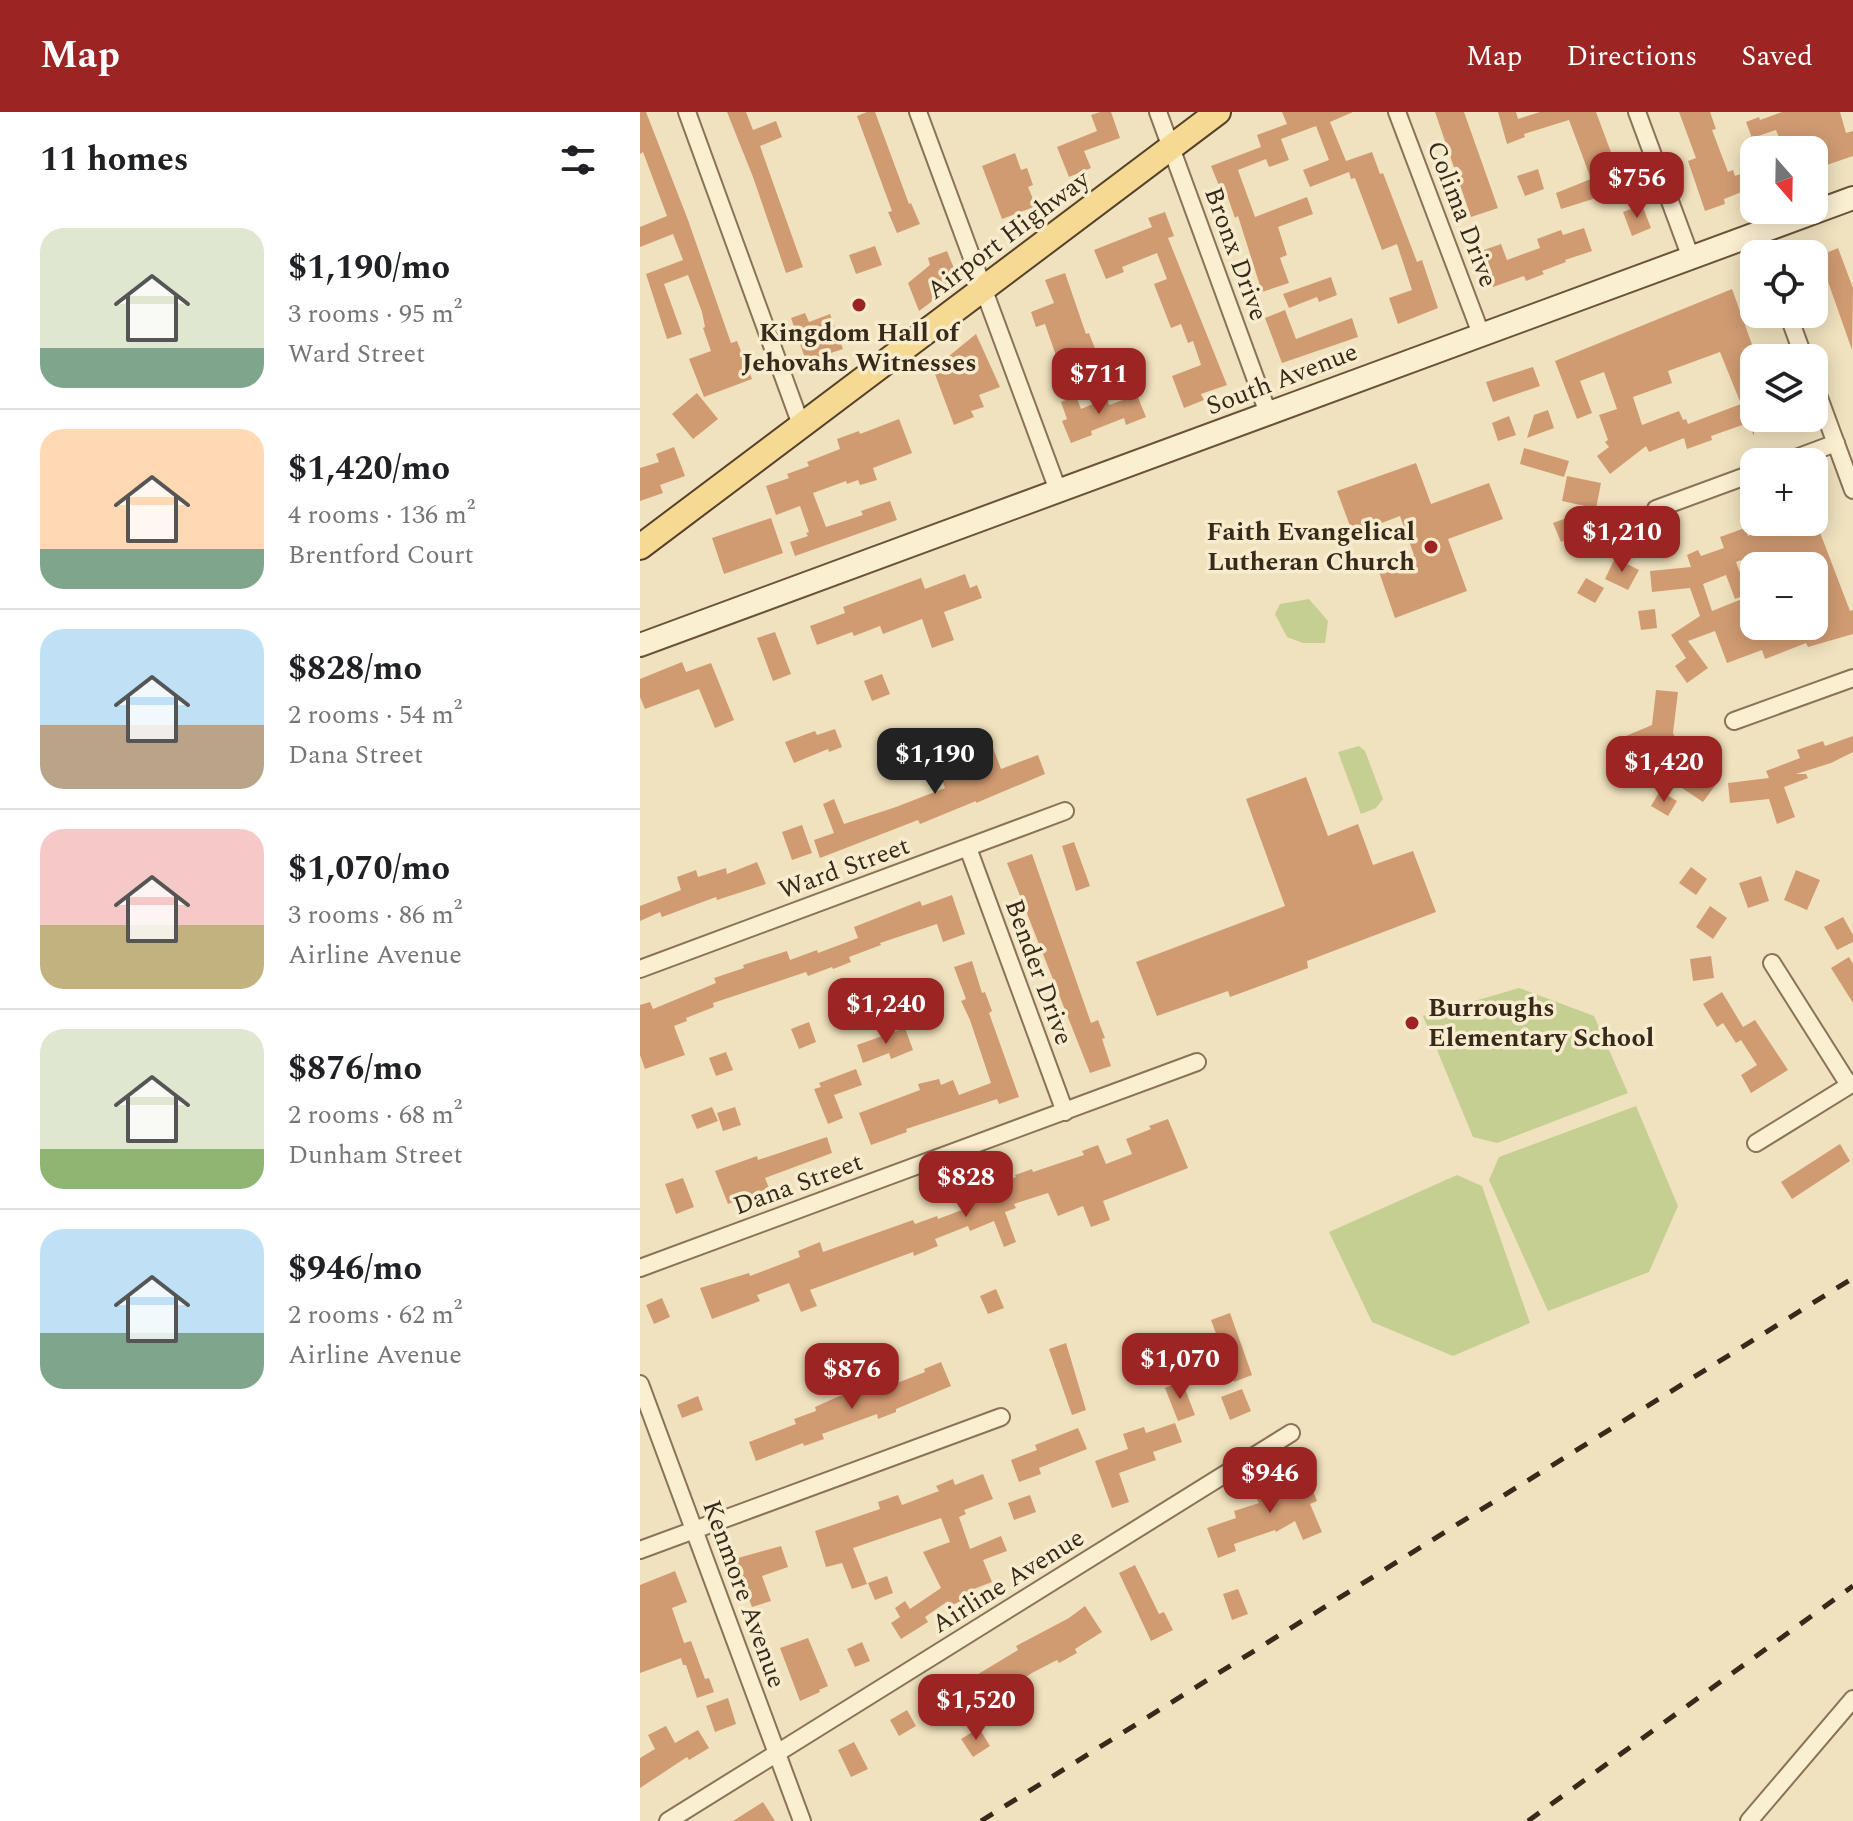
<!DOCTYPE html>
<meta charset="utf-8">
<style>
body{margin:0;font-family:Spectral,serif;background:#f6f6f6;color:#202124;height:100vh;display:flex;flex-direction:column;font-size:30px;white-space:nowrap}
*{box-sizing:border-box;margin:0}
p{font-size:26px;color:#757577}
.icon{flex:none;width:44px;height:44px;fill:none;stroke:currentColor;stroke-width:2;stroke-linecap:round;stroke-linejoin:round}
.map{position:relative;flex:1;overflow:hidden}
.details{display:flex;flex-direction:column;background:#fff;width:640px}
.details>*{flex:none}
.needle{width:52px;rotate:160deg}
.fabs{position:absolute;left:1100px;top:24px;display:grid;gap:16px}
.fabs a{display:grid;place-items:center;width:88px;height:88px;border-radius:16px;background:#fff;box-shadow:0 4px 20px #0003;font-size:40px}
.price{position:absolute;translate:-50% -68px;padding:0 18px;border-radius:16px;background:#9c2422;color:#fff;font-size:26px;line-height:52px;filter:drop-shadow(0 2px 4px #0008)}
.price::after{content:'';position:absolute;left:50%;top:48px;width:24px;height:18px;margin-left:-12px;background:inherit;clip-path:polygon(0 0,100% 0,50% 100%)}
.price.active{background:#222;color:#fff}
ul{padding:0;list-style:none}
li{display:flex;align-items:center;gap:24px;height:200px;padding:0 40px}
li+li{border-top:2px solid #e0e0e0}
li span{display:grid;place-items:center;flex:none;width:224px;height:160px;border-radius:24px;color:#555}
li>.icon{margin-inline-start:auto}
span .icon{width:96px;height:96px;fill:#fffc;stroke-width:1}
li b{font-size:34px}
h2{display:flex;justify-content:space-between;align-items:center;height:96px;padding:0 40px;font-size:34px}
header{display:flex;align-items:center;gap:48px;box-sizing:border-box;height:112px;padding:0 40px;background:#9c2422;color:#fff}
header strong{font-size:38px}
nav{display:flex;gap:44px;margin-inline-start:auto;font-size:28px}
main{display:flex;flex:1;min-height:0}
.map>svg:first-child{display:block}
</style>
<header>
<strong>Map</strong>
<nav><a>Map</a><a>Directions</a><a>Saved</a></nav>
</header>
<main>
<section class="details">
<h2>11 homes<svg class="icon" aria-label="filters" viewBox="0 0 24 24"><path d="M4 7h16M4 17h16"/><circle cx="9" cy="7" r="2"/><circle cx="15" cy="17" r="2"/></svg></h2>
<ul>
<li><span style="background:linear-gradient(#dfe7d0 75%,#7fa58c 0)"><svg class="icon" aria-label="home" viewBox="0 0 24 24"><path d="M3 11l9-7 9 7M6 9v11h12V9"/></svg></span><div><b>$1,190/mo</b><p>3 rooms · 95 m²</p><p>Ward Street</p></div></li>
<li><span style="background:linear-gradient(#ffd9b3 75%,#7fa58c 0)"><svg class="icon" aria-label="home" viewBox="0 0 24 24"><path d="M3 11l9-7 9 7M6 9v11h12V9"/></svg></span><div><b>$1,420/mo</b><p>4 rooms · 136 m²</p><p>Brentford Court</p></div></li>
<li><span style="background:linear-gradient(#bfe0f5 60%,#b9a48a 0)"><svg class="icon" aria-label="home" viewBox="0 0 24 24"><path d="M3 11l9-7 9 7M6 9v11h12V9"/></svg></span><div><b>$828/mo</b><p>2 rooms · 54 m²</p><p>Dana Street</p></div></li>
<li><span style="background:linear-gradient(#f6c9c9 60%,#c2b280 0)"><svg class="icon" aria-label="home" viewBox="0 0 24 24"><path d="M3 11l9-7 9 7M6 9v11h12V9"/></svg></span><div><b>$1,070/mo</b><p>3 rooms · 86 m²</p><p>Airline Avenue</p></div></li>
<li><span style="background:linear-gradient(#dfe7d0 75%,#8fb573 0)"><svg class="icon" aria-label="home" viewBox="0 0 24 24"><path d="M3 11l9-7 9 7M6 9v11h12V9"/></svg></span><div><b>$876/mo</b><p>2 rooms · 68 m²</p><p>Dunham Street</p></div></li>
<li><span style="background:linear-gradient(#bfe0f5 65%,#7fa58c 0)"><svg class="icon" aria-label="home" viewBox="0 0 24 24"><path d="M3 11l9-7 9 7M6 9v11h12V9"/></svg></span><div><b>$946/mo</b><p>2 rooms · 62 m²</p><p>Airline Avenue</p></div></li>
</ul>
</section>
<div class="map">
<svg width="1213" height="1709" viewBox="0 0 1213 1709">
<rect width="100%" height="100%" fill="#f0e2be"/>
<g fill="#c6cf92">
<polygon points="669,487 688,509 685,531 663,531 647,525 635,502 640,492"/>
<polygon points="719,634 725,639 743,687 736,696 721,702 698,640"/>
<polygon points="879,876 954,904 988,981 857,1031 833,1025 783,904"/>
<polygon points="996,994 1038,1094 1009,1160 908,1199 849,1068 859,1045"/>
<polygon points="817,1063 842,1074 890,1211 813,1244 732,1210 689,1120"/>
</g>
<g fill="#d19b72" fill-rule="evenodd">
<polygon points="0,0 6,0 48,108 91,231 97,229 112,267 64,285 49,247 71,239 63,216 65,215 62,200 48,163 24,172 42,222 27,227 6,162 43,148 33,122 0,135 0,115 27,104 3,40 0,42"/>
<polygon points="87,0 106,0 113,18 136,9 142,25 120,34 163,155 146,161 113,65"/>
<polygon points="227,0 235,0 269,92 271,91 280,112 257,121 248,100 252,99 217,4"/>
<polygon points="460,0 471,0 480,26 444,39 451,56 429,65 417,35 457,19 451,3"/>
<polygon points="642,0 713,0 690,10 706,49 732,40 740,62 743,61 777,150 782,148 798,196 758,212 749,186 772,178 757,132 742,138 715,66 711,67 709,60 670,75 663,58 689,48 676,14 641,27 649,48 629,55 626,47 598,58 615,105 667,85 673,102 638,115 647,143 640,146 649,171 622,180 598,104 595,106 586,80 582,81 571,54 621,35 617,23 647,12"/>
<polygon points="795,0 824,0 858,96 831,105"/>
<polygon points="858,0 876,0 878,7 900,0 956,0 981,67 966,73 969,82 921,97 916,81 951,67 929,8 884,22 885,25 867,32"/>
<polygon points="1039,0 1070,0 1076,17 1072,18 1088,60 1093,58 1095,64 1114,57 1114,75 1084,87 1085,92 1065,99 1048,49 1056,46"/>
<polygon points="1142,0 1200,0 1206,21 1213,19 1213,44 1178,56 1174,38 1144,38 1136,18 1112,26 1106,10 1119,5 1120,8"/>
<polygon points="375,41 381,58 387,56 393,73 388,75 396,94 362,107 342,54"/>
<polygon points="898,57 904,77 885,84 877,64"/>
<polygon points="1002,93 1011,116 992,124 983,100"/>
<polygon points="525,100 534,124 528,126 587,273 561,282 564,288 544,296 532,264 561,253 553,229 548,231 541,212 531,216 514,172 527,167 517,141 482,155 484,160 466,167 454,138 512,115 508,106"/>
<polygon points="944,116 952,139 925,148 926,150 902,159 904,162 886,169 884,164 853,175 845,151 848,150 844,138 861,132 867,148 900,136 897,127 921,118 923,123"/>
<polygon points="235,134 242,153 216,162 209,143"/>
<polygon points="1198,136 1213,176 1212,238 1179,144"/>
<polygon points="307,139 319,169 279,199 268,171 290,153 288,146"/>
<polygon points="425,161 446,222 449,221 457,242 454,243 461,263 446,268 439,248 420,255 405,212 396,215 391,200 414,191 405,168"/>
<polygon points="691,165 697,183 679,190 677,185 649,196 643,182"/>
<path d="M1092,177L1114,238V324L1108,311L1071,324L1072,328L1047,337L1044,326L1009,340L1006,334L970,362L957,344L969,335L965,330L968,328L959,303L977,297L964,260L940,269L952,301L937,307L915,249ZM1080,240L1101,292L1048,312L1046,307L1043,308L1039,299L1002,313L993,285L1032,271L1028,259Z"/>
<polygon points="645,198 656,227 712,206 718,225 642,251 625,206"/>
<polygon points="165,201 169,210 190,202 203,237 166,249 151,206"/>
<polygon points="336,222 360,275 339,283 344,295 331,299 334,305 314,313 293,257"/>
<polygon points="893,255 900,274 853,290 846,270"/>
<polygon points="57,281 78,307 53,327 32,302"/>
<polygon points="497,283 506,305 486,313 484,306 451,319 452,323 431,331 422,309 427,307 421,290 436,284 441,297 467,286 469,293"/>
<polygon points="908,298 914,316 887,326 894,303"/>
<polygon points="869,304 876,323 858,329 852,311"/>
<polygon points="259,307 272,341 233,356 237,368 220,373 218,368 207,372 206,369 173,381 186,415 223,403 221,399 250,389 257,408 155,444 150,430 168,424 166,421 169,420 160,394 136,403 126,374 149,366 147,362 169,354 167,350 200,337 197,327 219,319 220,322"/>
<polygon points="34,335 45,364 20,373 23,381 0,389 0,356 19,350 16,342"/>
<polygon points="884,336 929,349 924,365 880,352"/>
<polygon points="776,351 791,392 849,371 863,407 808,427 827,479 755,506 738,457 774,443 760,404 713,422 697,379"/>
<polygon points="927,364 961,371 954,407 966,438 946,445 940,431 934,433 931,426 921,430 913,411 954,396 922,389"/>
<polygon points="131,406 143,441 84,462 72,426"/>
<path d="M1143,410H1176L1210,499L1213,498V522L1168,535L1166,531L1125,547L1122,538L1087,551L1075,519L1048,529L1068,556L1047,571L1035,554L1046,546L1031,523L1060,504L1050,476L1012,480L1010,459L1051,455L1047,443L1058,438L1061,444L1084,436L1080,425L1105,416L1108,424ZM1121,441L1126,454L1161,443L1165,454H1174V477L1185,506L1174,511V514H1165L1144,522L1142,518L1126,524L1124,518L1114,522V504L1107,485L1072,499L1063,472L1086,463L1095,487L1108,482L1096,450Z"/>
<polygon points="975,446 999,458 988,478 965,467"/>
<polygon points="325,462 330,476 337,473 342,486 304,500 314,528 292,536 282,507 243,522 240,514 214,524 212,520 177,533 170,514 205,501 203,495 281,466 285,477"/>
<polygon points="946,466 964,476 955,491 937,481"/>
<polygon points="1015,497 1017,516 1001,518 998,499"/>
<polygon points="135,520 151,562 133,569 117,526"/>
<polygon points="42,550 46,560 71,551 94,608 75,616 59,577 5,597 0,585 0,567"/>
<polygon points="242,562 250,582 232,589 224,569"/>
<polygon points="1016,578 1038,580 1033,621 1044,647 1015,660 1009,646 997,651 986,624 1012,613"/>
<polygon points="195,617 202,635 189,640 188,637 154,651 145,630 175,619 177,623"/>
<polygon points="1213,624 1213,640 1191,651 1156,662 1166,662 1168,666 1144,675 1155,705 1137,712 1129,687 1090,691 1088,671 1129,666 1126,659 1160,646 1157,638 1183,629 1185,634"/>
<polygon points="350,628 361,657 398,643 405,662 336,691 336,689 280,712 278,708 180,746 174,728 194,721 183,692 194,687 204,712 256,695 305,676 293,645 310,638 312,643"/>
<polygon points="1056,656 1077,671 1063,690 1042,676"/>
<polygon points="666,665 688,724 718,712 733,753 773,739 796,800 667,849 668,856 590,885 588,879 517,904 496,850 645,794 606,687"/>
<polygon points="1020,679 1037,689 1028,704 1011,694"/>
<polygon points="162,713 172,741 152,748 142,720"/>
<polygon points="434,730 450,774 436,779 422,734"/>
<polygon points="392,742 451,911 458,908 465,926 462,927 471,954 450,961 367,751"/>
<polygon points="117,750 126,772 77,788 76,785 22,805 20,800 0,809 0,794 41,778 37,765 56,758 58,765 86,756 87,762"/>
<polygon points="1051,755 1067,767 1056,783 1039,771"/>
<polygon points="1156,758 1180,768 1167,798 1144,788"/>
<polygon points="1121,764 1129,789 1108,796 1099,771"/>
<polygon points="312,783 325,822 303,830 297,812 240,831 241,833 209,845 211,850 193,857 192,855 168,864 166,860 73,891 74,895 46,906 47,909 34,914 45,943 5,957 0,943 0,893 10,890 13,897 76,871 74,866 104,856 103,853 147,839 150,848 177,838 178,841 218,826 214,815 280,789 282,794"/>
<polygon points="1070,794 1087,806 1073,827 1056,815"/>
<polygon points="1203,805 1213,823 1213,830 1197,838 1184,815"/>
<polygon points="1071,844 1074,866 1053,869 1050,847"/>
<polygon points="1209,845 1213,852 1213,891 1191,856"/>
<polygon points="332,849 342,881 345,880 352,899 349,901 379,985 359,992 357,987 330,996 266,1017 267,1020 231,1033 219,1001 280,978 278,972 299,967 301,973 313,968 319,983 351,971 330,908 321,889 326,887 314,855"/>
<polygon points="1082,880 1103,915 1115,908 1148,958 1111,981 1101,963 1117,953 1101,928 1096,931 1083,911 1077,915 1063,892"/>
<polygon points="169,910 176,930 159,937 151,917"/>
<polygon points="265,916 273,938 251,947 249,941 223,951 217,933"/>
<polygon points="86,940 93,958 76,964 69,946"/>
<polygon points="216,957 222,973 194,983 203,1006 188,1012 174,977 181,975 179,971"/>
<polygon points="72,995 78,1009 57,1017 51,1003"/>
<polygon points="95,995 101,1013 83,1019 77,1001"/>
<polygon points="528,1007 548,1056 463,1089 470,1108 451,1115 443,1094 418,1104 408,1081 374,1092 376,1096 365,1100 376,1130 364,1135 354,1109 330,1119 328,1114 295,1127 298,1134 274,1144 273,1140 170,1178 177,1194 161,1200 149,1171 117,1183 120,1189 72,1207 60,1176 109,1161 110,1164 160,1145 158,1139 180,1130 183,1140 273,1108 275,1112 297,1104 298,1107 322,1098 319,1089 376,1065 375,1063 392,1057 393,1060 444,1043 442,1039 458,1033 466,1052 492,1042 486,1027 511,1017 509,1014"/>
<polygon points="187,1025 192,1041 125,1066 129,1076 88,1092 75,1059 117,1044 118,1048"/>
<polygon points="1200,1032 1210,1049 1152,1087 1141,1070"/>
<polygon points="43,1066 54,1095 36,1102 25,1072"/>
<polygon points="356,1177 364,1196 348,1202 340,1184"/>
<polygon points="22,1186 30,1205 14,1212 6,1193"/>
<polygon points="590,1201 612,1263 594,1270 571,1208"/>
<polygon points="426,1231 446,1298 432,1303 409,1237"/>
<polygon points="301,1250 311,1274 256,1297 256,1300 238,1307 237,1302 182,1322 184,1327 164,1334 163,1331 116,1349 109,1330 156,1312 154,1307 176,1299 175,1295 195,1286 244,1267 247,1275 285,1260 284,1257"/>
<polygon points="542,1269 555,1303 538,1309 525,1276"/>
<polygon points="602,1277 611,1299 590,1308 581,1285"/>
<polygon points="58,1284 63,1298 42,1306 37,1293"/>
<polygon points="535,1311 542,1330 513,1340 516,1348 479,1361 489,1390 472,1396 455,1349 488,1337 483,1322 504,1315 506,1321"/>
<polygon points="438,1316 447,1337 399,1356 401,1362 379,1370 371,1348 397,1338 395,1333"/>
<polygon points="665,1359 677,1389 670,1392 682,1420 663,1428 655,1409 636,1420 635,1418 594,1432 596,1439 578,1446 567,1416 596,1406 594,1399 619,1391 614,1382"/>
<polygon points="343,1362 353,1387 324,1398 326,1402 319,1405 330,1437 361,1424 367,1439 343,1448 352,1470 331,1478 333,1482 311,1494 308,1489 285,1505 288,1510 261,1527 251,1511 260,1505 255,1496 265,1489 270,1497 301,1476 283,1440 310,1430 301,1406 213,1436 227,1472 212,1477 202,1451 186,1455 175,1419 240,1397 238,1390 258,1383 262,1393 299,1379 296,1374 313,1367 315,1373"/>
<polygon points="390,1383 396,1400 374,1408 368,1391"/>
<polygon points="141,1434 148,1455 122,1464 131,1489 112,1495 94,1447"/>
<polygon points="495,1453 519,1502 524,1500 533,1518 511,1529 479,1461"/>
<polygon points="35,1459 47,1490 32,1496 44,1531 51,1529 65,1567 69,1566 74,1580 57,1586 46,1553 43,1553 41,1546 0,1561 0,1473"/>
<polygon points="247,1464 253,1481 235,1488 228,1471"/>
<polygon points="598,1477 608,1502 592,1508 583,1482"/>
<polygon points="445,1494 462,1520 435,1537 437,1541 419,1551 417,1548 392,1561 322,1605 307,1581 378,1538 376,1534 429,1506"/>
<polygon points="168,1526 188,1574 179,1578 180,1580 160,1589 140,1536"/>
<polygon points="222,1530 230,1549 215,1555 207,1537"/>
<polygon points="88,1586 96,1612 75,1620 66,1594"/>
<polygon points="267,1598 276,1614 259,1624 250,1608"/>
<polygon points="26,1614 35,1631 58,1618 69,1636 49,1648 47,1645 0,1676 0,1646 15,1637 8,1623"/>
<polygon points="339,1616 350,1634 333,1645 321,1627"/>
<polygon points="214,1630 228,1657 211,1665 198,1638"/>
<polygon points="123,1690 135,1709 93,1709"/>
</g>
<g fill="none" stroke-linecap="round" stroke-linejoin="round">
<defs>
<g id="street">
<polyline points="47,0 161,313"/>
<polyline points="278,0 419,381"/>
<polyline points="518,0 628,301"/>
<polyline points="757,0 841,222"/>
<polyline points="997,0 1051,146"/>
<polyline points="1119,121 1126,142"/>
<polyline points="1148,202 1164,246"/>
<polyline points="1174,272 1213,378"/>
<polyline points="1145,350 1196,331"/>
<polyline points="1016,397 1114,361"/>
<polyline points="1094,609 1213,566"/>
<polyline points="328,736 425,1000"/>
<polyline points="1132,851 1209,973"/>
<polyline points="0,857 425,699"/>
<polyline points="1116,1031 1213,971"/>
<polyline points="0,1156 557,950"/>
<polyline points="0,1272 162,1709"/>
<polyline points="0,1438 361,1305"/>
<polyline points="28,1709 651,1321"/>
<polyline points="1109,1709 1213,1587"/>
</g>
<polyline id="secondary" points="0,533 1213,86"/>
<polyline id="primary" points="0,435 578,0"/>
</defs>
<use href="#street" stroke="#8a7356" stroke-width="20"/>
<use href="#secondary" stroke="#6b5339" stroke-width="26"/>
<use href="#primary" stroke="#57402b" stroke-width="28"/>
<use href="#street" stroke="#fbefd2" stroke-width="16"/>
<use href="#secondary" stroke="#fbefd2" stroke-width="22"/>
<use href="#primary" stroke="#f6da93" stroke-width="24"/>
<g stroke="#382a1b" stroke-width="5" stroke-dasharray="14 14" stroke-linecap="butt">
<polyline points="341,1709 1213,1166"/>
<polyline points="888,1709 1213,1474"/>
</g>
</g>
<g fill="#9c2422" stroke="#f7ecce" stroke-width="3">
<circle cx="219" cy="193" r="8"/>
<circle cx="791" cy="435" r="8"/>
<circle cx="772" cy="911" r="8"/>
</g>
<g text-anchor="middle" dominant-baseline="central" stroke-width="7" stroke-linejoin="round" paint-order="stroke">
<g font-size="26" fill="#382a1b" stroke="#f7ecce">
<text transform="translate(822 102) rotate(69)">Colima Drive</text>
<text transform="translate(368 123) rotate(-37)">Airport Highway</text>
<text transform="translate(596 142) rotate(70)">Bronx Drive</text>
<text transform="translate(642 267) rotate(-21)">South Avenue</text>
<text transform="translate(204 756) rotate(-20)">Ward Street</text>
<text transform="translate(399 860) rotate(70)">Bender Drive</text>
<text transform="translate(158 1072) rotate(-20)">Dana Street</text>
<text transform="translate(368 1469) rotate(-32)">Airline Avenue</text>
<text transform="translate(104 1482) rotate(70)">Kenmore Avenue</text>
</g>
<g font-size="26" font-weight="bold" fill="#382a1b" stroke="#f7ecce">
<text x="219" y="221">Kingdom Hall of<tspan x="219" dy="30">Jehovahs Witnesses</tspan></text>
<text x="775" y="420" text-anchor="end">Faith Evangelical<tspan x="775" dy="30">Lutheran Church</tspan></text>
<text x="788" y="896" text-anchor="start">Burroughs<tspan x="788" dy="30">Elementary School</tspan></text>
</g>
</g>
</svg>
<div class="fabs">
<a><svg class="needle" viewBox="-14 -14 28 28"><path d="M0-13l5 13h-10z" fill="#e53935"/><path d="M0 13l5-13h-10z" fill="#757577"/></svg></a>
<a><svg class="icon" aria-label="locate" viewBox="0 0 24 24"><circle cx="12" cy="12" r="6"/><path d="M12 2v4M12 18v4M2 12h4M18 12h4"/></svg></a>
<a><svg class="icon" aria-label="layers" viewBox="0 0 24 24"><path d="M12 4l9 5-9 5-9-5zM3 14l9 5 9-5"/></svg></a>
<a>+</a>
<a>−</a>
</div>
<b class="price" style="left:997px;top:108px">$756</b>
<b class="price" style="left:459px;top:304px">$711</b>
<b class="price" style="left:982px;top:462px">$1,210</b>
<b class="price active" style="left:295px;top:684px">$1,190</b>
<b class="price" style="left:1024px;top:692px">$1,420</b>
<b class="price" style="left:246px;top:934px">$1,240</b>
<b class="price" style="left:326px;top:1107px">$828</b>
<b class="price" style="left:540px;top:1289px">$1,070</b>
<b class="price" style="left:212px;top:1299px">$876</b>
<b class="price" style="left:630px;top:1403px">$946</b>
<b class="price" style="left:336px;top:1630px">$1,520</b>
</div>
</main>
